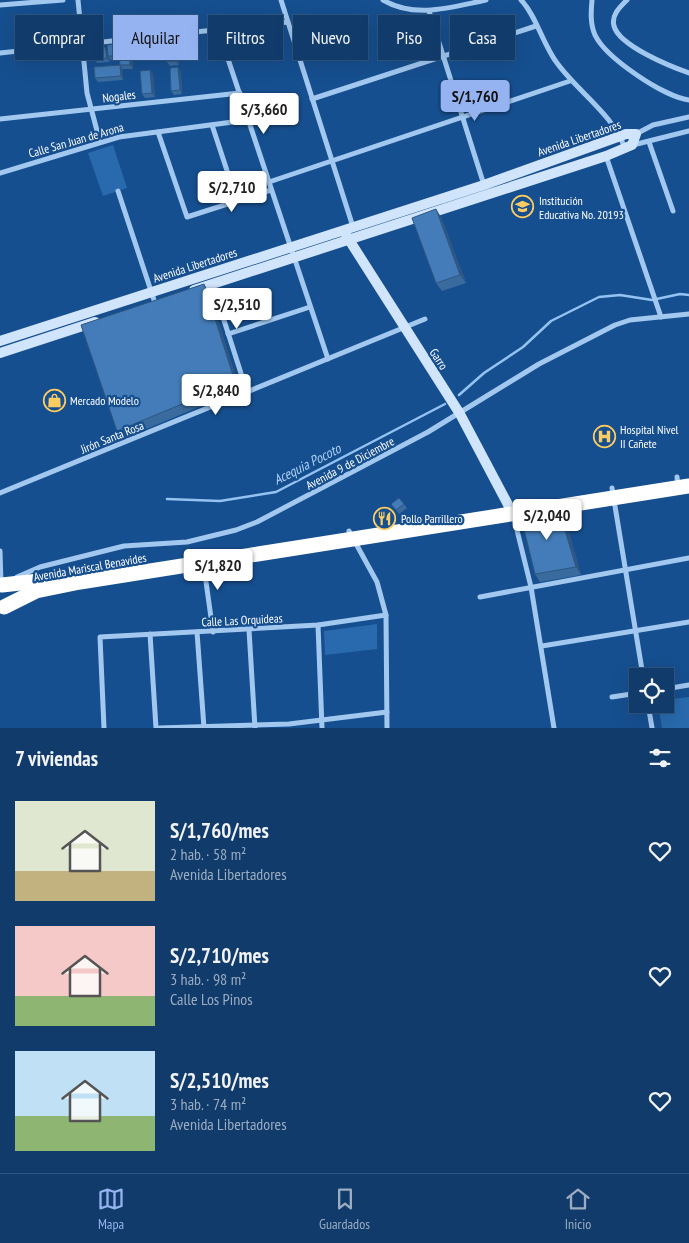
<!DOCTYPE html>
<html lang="es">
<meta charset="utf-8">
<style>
body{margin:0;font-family:"PT Sans Narrow",sans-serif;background:#1e4673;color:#f1f3f6;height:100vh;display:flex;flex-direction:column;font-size:19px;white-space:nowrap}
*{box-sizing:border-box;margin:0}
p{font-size:16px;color:#9cadc1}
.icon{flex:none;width:28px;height:28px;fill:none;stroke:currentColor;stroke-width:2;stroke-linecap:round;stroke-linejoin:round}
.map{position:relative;height:728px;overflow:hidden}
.drawer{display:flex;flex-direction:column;background:#103b6b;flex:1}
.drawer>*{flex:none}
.top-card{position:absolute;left:15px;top:15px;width:660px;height:45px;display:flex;gap:10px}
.tools{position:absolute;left:629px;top:668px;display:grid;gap:10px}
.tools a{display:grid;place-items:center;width:45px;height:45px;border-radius:0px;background:#103b6b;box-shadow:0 5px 20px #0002,0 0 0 1px #30557e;font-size:25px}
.price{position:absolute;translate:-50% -42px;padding:0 11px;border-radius:5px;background:#fff;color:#222;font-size:16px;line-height:32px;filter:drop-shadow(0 1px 2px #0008)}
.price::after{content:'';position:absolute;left:50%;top:30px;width:15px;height:11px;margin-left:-8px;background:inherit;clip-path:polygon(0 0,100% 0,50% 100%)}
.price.on{background:#95b2f1;color:#111}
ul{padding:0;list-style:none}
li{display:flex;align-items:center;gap:15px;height:125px;padding:0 15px}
li span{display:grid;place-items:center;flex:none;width:140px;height:100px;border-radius:0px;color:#555}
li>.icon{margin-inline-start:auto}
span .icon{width:60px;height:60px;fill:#fffc;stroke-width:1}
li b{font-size:21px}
h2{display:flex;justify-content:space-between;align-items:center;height:60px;padding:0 15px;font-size:21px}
.chip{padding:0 18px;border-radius:0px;background:#103b6b;box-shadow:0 5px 20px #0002,0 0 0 1px #30557e;font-size:18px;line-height:45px}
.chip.on{background:#95b2f1;color:#111}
.menu{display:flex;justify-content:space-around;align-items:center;height:70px;border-top:1px solid #30557e;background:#103b6b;font-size:14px;color:#9cadc1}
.menu a{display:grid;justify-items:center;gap:2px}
.menu .on{color:#95b2f1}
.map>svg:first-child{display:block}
</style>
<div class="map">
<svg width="689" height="728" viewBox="0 0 689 728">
<rect width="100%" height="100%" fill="#164f8f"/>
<g fill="#286aad">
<polygon points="113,145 127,188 103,196 88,153"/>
<polygon points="377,624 377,649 325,655 324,631"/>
<polygon points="689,697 689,728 662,728 658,704 665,704 665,700"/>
</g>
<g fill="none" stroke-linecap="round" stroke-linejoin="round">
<g stroke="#94c3f2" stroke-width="2.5">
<polyline points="459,395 484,373 523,347 551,321 599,297 620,295 652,300 680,294 689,295"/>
<polyline points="167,499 220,501 276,492 445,404"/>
</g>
<g stroke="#a2c8f0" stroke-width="5">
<polyline points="78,0 87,93 100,142"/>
<polyline points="281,0 353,227"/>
<path d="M383,0C415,19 452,7 486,0"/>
<path d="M521,0C536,15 543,45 557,63C578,92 614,115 625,149"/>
<path d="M592,0C591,11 590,24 595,35C606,58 664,97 689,100"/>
<path d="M627,0C620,7 611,15 614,26C619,46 672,67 689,73"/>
<polyline points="0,5 63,0"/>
<polyline points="429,11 484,185"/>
<polyline points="218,29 328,359"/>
<polyline points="0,53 288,22"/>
<polyline points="312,99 536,26"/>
<polyline points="0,119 240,93"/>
<polyline points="212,125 237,201"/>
<polyline points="158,132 187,217 271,190"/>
<polyline points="636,134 653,125 689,117"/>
<polyline points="649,142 673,211"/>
<polyline points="633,145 689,131"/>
<polyline points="606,156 661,317"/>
<polyline points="0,173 119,137 248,120"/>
<polyline points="269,182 570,81"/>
<polyline points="118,191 155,303"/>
<polyline points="212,283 247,392"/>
<polyline points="228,334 310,307"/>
<polyline points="677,477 678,487"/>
<polyline points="612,488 643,676"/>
<polyline points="0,493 425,319"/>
<polyline points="513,514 531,587 554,728"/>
<polyline points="349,531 377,582 386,615 387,728"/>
<polyline points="0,551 1,583"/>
<polyline points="202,553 213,632"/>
<polyline points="17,577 40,567 124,546 187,542 236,530 257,522 428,432 539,364 615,325 630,320 689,314"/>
<polyline points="480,597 689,558"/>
<polyline points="318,625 322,728"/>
<polyline points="249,630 255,728"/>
<polyline points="197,632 204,728"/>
<polyline points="150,634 156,728"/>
<polyline points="542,646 689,622"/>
<polyline points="665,689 689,685"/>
<polyline points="612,697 638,693"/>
<polyline points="648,704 652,728"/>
<polyline points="104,728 100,637 318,625 386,615"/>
<polyline points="159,728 289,724 387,712"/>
</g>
<g stroke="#d0e4fb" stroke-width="10">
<polyline points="346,235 460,414 513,514"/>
<polyline points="0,341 484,185 626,134 636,134 632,145 606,156 194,290"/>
<polyline points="0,353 95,322"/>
</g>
<g stroke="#fff" stroke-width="15">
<polyline points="2,585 48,580"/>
<polyline points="4,607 36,591 80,582 689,486"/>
</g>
</g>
<g fill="#3a6b9e">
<polygon points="118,44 121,48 129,47 132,51 133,69 123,69 123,80 98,82 95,78 120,66 119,60 111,60 109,58 110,62 97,63 95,59 108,50"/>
<polygon points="157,44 159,48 161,61 151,61 148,57"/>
<polygon points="178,47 179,65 170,66 167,62"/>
<polygon points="150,70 153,74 155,97 145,98 142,94"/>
<polygon points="181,71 182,94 174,95 171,91"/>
<polygon points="441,217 466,283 442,291 436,283"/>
<polygon points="209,292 240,390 122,439 117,431"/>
<polygon points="399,498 407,508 399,514 391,504"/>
<polygon points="382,510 392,523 387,523 378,512"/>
<polygon points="564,515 581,575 540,582 535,574"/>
</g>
<g fill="#2f5781">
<polygon points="175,43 178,47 179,65 176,61"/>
<polygon points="157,44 159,48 161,61 158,57"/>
<polygon points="105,47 108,51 108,56 110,62 107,58"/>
<polygon points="129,47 132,51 133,69 130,65"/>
<polygon points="120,65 123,70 123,80 121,76"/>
<polygon points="178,67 181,71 182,94 180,90"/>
<polygon points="150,70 153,74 155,97 152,93"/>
<polygon points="436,209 441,217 466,283 460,275"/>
<polygon points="204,284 209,292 240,390 235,382"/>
<polygon points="558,507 564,515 581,575 576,567"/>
</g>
<g fill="#437cb8" stroke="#2f5781">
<polygon points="166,43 175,43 176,61 167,62"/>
<polygon points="118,44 118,48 129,47 130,65 120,65 119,56 108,56 107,45"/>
<polygon points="147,44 157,44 158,57 148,57"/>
<polygon points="105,47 107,58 95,59 91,48"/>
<polygon points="120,65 121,76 95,78 94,67"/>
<polygon points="178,67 180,90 171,91 170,68"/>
<polygon points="150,70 152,93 142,94 140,71"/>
<polygon points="436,209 460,275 436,283 412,218"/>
<polygon points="204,284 235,382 117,431 81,325"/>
<polygon points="399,498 404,504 396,510 391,504"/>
<polygon points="558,507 576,567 535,574 520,513"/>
<polygon points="382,510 390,521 385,521 378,512"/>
</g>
<defs>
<symbol id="school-ring" viewBox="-11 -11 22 22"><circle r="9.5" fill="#164f8f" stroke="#ffcc61" stroke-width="1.5"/><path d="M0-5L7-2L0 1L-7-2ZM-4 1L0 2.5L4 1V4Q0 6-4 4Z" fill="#ffcc61"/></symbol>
<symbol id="shop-ring" viewBox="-11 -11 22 22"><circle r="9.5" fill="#164f8f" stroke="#ffcc61" stroke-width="1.5"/><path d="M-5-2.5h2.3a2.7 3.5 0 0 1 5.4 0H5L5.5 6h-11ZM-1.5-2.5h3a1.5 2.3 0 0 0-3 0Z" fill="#ffcc61"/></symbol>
<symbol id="hospital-ring" viewBox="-11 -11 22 22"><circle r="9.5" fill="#164f8f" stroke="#ffcc61" stroke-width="1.5"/><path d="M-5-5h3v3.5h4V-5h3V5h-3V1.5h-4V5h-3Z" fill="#ffcc61"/></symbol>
<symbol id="restaurant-ring" viewBox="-11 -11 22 22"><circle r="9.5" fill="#164f8f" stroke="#ffcc61" stroke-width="1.5"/><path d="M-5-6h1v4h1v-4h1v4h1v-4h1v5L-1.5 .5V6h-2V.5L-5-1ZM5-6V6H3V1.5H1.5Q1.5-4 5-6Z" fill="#ffcc61"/></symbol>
</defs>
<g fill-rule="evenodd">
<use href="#school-ring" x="510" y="194" width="25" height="25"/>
<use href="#shop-ring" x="42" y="388" width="25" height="25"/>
<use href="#hospital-ring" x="592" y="424" width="25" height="25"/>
<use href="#restaurant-ring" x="372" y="506" width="25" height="25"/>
</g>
<g text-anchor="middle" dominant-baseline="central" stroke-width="4.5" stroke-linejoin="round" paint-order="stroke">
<g font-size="12" fill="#fff" stroke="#164f8f">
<text transform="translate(119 96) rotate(-7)">Nogales</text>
<text transform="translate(579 138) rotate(-19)">Avenida Libertadores</text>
<text transform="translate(76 140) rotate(-16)">Calle San Juan de Arona</text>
<text transform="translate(195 265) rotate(-18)">Avenida Libertadores</text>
<text transform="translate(439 359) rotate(57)">Garro</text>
<text transform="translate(112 437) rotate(-22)">Jirón Santa Rosa</text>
<text transform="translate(350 463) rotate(-28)">Avenida 9 de Diciembre</text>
<text transform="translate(90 567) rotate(-10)">Avenida Mariscal Benavides</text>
<text transform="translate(242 620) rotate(-3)">Calle Las Orquideas</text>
</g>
<g font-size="12" fill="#fff" stroke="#164f8f" text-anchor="start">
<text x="539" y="200">Institución<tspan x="539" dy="14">Educativa No. 20193</tspan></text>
<text x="70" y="400">Mercado Modelo</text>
<text x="620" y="429">Hospital Nivel<tspan x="620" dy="14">II Cañete</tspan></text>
<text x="401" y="518">Pollo Parrillero</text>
</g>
<g font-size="14" font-style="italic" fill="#aed2f7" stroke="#164f8f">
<text transform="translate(307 464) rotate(-27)">Acequia Pocoto</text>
</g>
</g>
</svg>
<div class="tools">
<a><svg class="icon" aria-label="locate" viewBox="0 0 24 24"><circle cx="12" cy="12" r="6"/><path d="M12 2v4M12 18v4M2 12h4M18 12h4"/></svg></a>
</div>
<b class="price on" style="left:475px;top:122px">S/1,760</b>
<b class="price" style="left:264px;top:135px">S/3,660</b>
<b class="price" style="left:232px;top:213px">S/2,710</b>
<b class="price" style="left:237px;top:330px">S/2,510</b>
<b class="price" style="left:216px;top:416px">S/2,840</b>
<b class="price" style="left:547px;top:541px">S/2,040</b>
<b class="price" style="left:218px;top:591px">S/1,820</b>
<div class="top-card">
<a class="chip">Comprar</a>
<a class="chip on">Alquilar</a>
<a class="chip">Filtros</a>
<a class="chip">Nuevo</a>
<a class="chip">Piso</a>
<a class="chip">Casa</a>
</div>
</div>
<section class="drawer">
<h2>7 viviendas<svg class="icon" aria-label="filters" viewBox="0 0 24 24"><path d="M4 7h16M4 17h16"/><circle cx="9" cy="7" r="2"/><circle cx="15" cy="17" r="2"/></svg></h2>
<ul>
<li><span style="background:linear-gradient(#dfe7d0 70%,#c2b280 0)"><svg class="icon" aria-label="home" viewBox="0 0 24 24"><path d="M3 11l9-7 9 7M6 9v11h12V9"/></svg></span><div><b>S/1,760/mes</b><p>2 hab. · 58 m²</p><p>Avenida Libertadores</p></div><svg class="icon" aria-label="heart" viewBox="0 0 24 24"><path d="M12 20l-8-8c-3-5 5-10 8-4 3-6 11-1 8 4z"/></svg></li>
<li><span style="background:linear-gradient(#f6c9c9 70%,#8fb573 0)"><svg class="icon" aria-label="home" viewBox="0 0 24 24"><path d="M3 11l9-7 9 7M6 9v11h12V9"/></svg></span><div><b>S/2,710/mes</b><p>3 hab. · 98 m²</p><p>Calle Los Pinos</p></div><svg class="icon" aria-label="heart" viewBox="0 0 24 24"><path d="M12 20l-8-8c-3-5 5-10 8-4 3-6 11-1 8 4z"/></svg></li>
<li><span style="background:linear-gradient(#bfe0f5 65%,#8fb573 0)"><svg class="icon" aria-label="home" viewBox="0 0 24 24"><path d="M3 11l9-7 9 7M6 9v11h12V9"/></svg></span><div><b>S/2,510/mes</b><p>3 hab. · 74 m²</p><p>Avenida Libertadores</p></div><svg class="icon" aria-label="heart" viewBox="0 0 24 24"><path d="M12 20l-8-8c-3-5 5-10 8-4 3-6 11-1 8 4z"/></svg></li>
</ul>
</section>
<nav class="menu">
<a class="on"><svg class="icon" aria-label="map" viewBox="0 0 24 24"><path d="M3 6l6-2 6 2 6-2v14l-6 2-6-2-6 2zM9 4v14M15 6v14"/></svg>Mapa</a>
<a><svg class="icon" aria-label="saved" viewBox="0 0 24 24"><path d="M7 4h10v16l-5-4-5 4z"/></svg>Guardados</a>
<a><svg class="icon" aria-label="home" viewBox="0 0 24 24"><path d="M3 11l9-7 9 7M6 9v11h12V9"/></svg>Inicio</a>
</nav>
